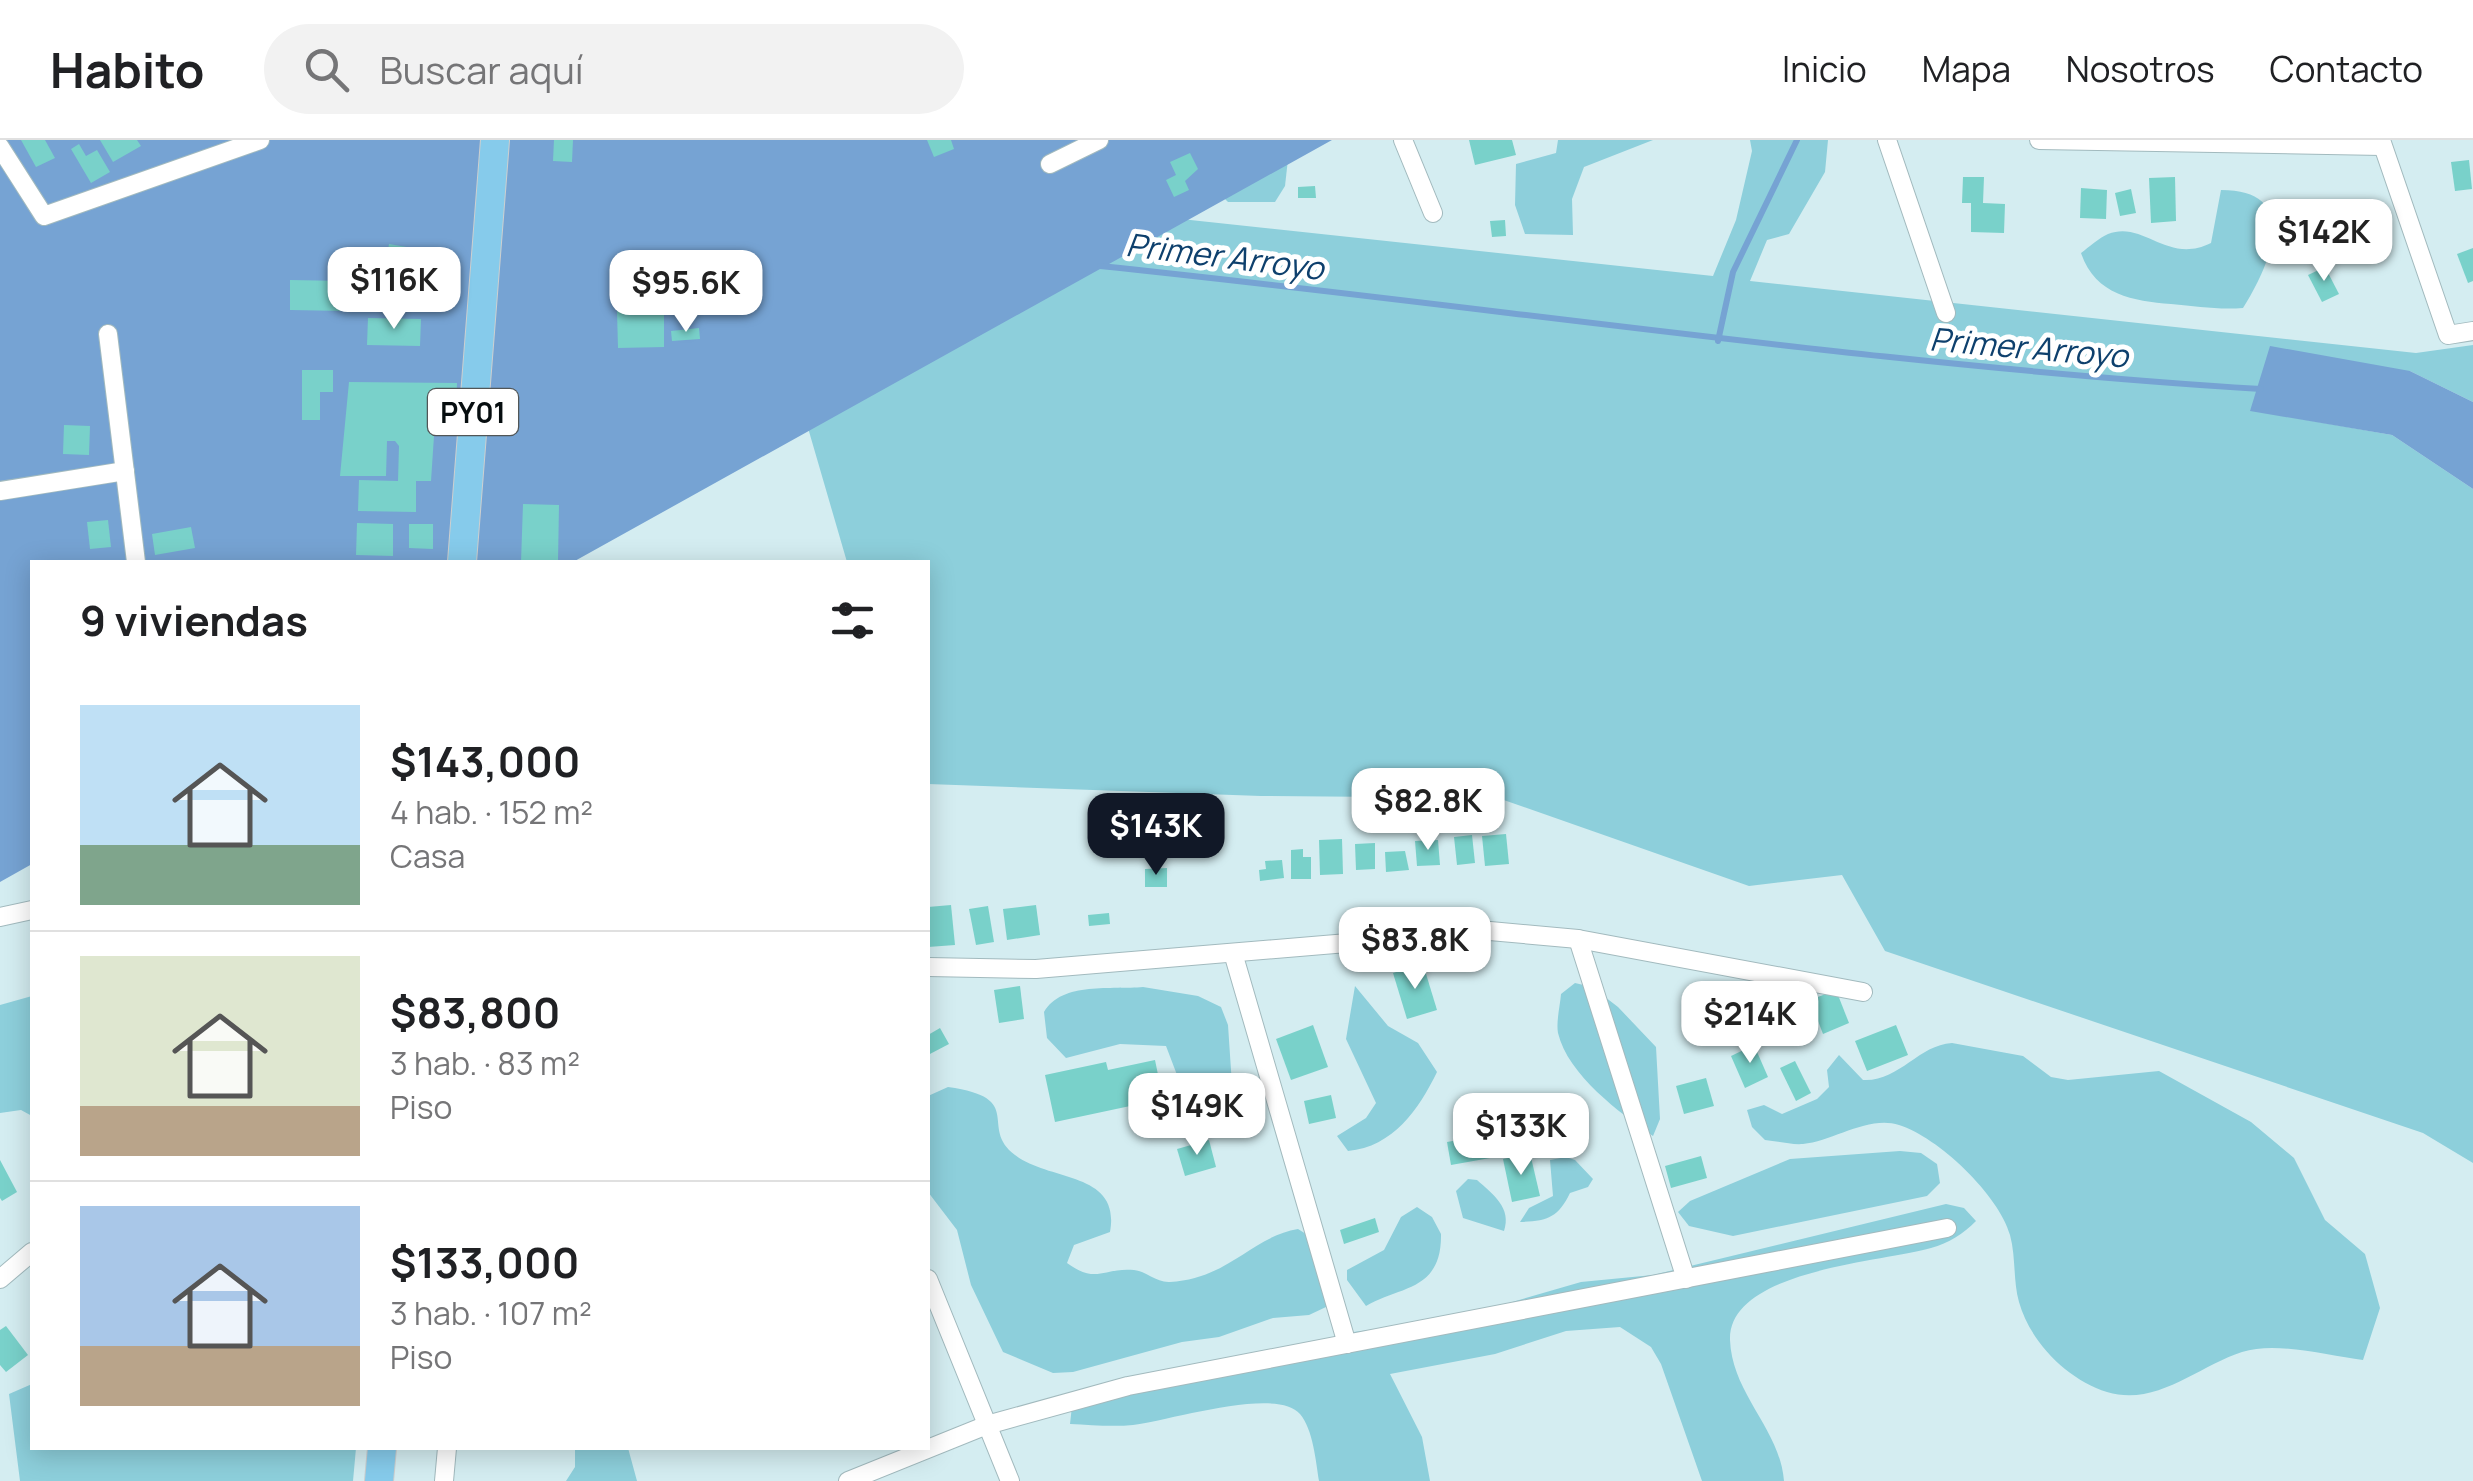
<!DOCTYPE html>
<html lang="es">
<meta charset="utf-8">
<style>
body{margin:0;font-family:Manrope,sans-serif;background:#f2f2f2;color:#202124;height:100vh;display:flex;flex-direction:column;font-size:38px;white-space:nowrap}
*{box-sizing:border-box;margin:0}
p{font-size:32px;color:#757577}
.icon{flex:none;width:55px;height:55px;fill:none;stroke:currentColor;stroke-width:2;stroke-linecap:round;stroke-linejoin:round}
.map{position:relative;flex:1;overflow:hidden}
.details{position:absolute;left:30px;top:420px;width:900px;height:890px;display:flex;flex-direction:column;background:#fff;border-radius:0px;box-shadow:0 5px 25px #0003}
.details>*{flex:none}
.price{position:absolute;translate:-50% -85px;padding:0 22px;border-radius:20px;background:#fff;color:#222;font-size:32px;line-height:65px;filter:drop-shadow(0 2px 5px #0008)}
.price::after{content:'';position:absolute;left:50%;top:60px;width:30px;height:22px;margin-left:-15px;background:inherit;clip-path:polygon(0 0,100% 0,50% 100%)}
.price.active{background:#111827;color:#fff}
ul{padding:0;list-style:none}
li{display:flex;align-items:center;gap:30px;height:250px;padding:0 50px}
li+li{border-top:2px solid #e0e0e0}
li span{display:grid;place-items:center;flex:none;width:280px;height:200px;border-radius:0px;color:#555}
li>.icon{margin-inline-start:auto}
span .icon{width:120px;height:120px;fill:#fffc;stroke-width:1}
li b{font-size:42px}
h2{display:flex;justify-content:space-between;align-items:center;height:120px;padding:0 50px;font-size:42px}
header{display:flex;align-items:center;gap:60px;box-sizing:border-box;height:140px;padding:0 50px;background:#fff;border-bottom:2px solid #e0e0e0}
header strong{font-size:48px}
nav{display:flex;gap:55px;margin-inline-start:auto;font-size:35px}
.search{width:700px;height:90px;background:#f2f2f2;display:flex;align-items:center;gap:25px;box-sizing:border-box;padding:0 35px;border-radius:55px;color:#757577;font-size:38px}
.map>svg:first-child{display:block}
</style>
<header>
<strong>Habito</strong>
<div class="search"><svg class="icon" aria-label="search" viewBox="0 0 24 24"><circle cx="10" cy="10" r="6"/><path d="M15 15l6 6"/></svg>Buscar aquí</div>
<nav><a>Inicio</a><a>Mapa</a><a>Nosotros</a><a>Contacto</a></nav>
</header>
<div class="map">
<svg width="2473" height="1341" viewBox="0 0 2473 1341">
<rect width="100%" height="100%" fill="#d4edf1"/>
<g fill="#8dcfdb">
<polygon points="1558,0 1653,0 1584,27 1572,59 1573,95 1525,94 1515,65 1516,24 1556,13"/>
<polygon points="1750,0 1828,0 1825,32 1789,94 1767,100 1750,141 2416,213 2473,205 2473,262 2410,231 2250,270 2392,295 2473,349 2473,1023 2423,993 1885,811 1842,735 1749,746 1498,658 1261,656 928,644 928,422 847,422 760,123 1125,73 1713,136 1736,80 1752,11"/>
<polygon points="1288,19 1285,46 1275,62 1228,62 1221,55"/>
<path d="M2221,50C2303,50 2270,125 2243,168C2217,170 2197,166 2171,164C2133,161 2095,155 2081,113C2089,107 2099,98 2108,94C2144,80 2167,125 2211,103Z"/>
<path d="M1575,843L1592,847L1618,867L1656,907L1660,979L1653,996C1620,973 1568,935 1558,893C1556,882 1560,866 1561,854Z"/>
<path d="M1355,846L1388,886L1418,903L1437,932C1419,969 1393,1007 1348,1011L1337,996L1366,978L1376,963L1346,899Z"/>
<path d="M1143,847L1198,856L1221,867L1228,885L1234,975L1231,985L1208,989L1176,974L1182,948L1166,906L1120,904L1066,918L1047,898L1044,872C1062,841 1113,850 1143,847Z"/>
<polygon points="32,856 32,976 21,970 0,973 0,865"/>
<path d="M1952,903L2023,916L2051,937L2068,940L2159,931L2251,982L2294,1018L2325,1080L2365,1114L2380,1168L2363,1220C2328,1216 2277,1201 2242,1212C2198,1226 2157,1267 2107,1252C2068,1240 2030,1202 2019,1162C2013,1141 2016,1117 2010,1095C1999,1055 1938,997 1899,985C1869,975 1833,1001 1803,1004C1791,1005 1777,1001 1765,1000L1752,987L1747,970L1764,965L1782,974L1817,959L1829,947L1827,930L1839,915L1863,940C1899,942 1918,905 1952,903Z"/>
<path d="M948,947C1027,958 978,987 1015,1015C1050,1042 1121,1031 1110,1092L1074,1105L1067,1123C1097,1145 1104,1127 1134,1130C1146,1131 1157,1143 1170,1142C1228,1139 1253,1096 1298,1089L1314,1099L1333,1131L1326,1167L1309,1175L1273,1178L1219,1197L1182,1202L1073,1232L1053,1233L1003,1212L971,1145L957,1090L928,1052V956Z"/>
<polygon points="1900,1011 1921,1013 1937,1024 1940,1043 1927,1056 1733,1096 1689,1086 1678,1072 1690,1061 1790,1019"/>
<path d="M1566,1017L1575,1020L1593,1039L1588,1047L1570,1053C1558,1078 1547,1081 1520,1082L1529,1068L1553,1056L1550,1020Z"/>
<path d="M1468,1039L1477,1040C1493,1054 1512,1068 1504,1091L1463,1078L1456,1051Z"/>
<path d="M1946,1064L1964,1068L1976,1081C1963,1094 1949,1103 1931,1108C1882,1122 1728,1130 1730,1200C1732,1254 1780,1289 1784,1341H1702L1661,1224L1651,1207L1620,1187L1566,1191L1495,1214L1390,1234L1422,1297L1430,1341H1319C1316,1322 1313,1289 1300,1274C1277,1246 1168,1281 1133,1285C1113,1287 1091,1285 1070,1284L1072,1266L1294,1212L1346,1193L1454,1179L1581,1142L1653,1135Z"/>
<path d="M1417,1067L1432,1077L1441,1094C1442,1152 1399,1146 1366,1166L1347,1140V1130L1384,1110L1401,1077Z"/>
<polygon points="32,1244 32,1308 356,1308 353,1341 20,1341 9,1254"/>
<polygon points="575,1308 628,1308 637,1341 566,1341 575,1327"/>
</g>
<g fill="#76a3d3">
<polygon points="0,0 1332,0 573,422 32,422 32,724 0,742"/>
<polygon points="2270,206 2410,231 2473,262 2473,349 2392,295 2250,271"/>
</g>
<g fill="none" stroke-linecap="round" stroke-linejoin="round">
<g stroke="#76a3d3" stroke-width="6">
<path d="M1100,126C1488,166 1872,225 2261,249"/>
<polyline points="1718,201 1733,132 1797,0"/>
</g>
</g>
<g fill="#79d1ca">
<polygon points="21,0 45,0 55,18 36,27"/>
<polygon points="100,0 137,0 141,6 113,22"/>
<polygon points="554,0 573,0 572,22 553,21"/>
<polygon points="927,0 951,0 954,9 934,17"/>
<polygon points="1469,0 1512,0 1516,15 1475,25"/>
<polygon points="79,4 86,16 97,10 110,32 91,43 71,9"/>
<polygon points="1190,13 1198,29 1185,41 1189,50 1174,57 1166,40 1176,35 1170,22"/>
<polygon points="2469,20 2472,49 2455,51 2451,22"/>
<polygon points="1963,37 1984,37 1983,63 2005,64 2004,93 1971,92 1971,63 1962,63"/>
<polygon points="2175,37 2176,81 2151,83 2149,38"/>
<polygon points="1315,46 1316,58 1298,58 1298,47"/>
<polygon points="2081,48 2107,50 2106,79 2080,78"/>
<polygon points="2131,49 2136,73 2120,76 2115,53"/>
<polygon points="2356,71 2357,85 2332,87 2331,73"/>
<polygon points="1505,80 1506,96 1492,97 1490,81"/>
<polygon points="389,104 430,111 425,142 384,135"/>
<polygon points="2473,108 2473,141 2468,143 2457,114"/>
<polygon points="650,114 689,114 689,160 666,160 666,147 650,148"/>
<polygon points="2325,127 2339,154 2322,162 2308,135"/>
<polygon points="290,140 346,141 345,171 290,170"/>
<polygon points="664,170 664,207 618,208 617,171"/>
<polygon points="368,178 421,179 420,206 367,205"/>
<polygon points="699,188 700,199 672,201 671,191"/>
<polygon points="302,230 333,230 333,252 320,252 320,280 302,280"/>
<polygon points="349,242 457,243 456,267 436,266 431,341 416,341 416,372 358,371 359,340 398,341 399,306 395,301 387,301 386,336 340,336"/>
<polygon points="64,285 90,286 89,315 63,314"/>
<polygon points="523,364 559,365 558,422 521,422"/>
<polygon points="108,380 111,407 90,409 87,382"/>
<polygon points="357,383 393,384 393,416 356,415"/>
<polygon points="409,384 433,384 433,409 409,408"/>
<polygon points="191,387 195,408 155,415 152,394"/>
<polygon points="1506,694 1509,724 1485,726 1482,696"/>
<polygon points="1472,695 1475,723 1457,725 1454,697"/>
<polygon points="1342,699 1343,734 1320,735 1319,700"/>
<polygon points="1438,700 1440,725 1417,726 1415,701"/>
<polygon points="1375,703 1375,729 1356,730 1355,704"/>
<polygon points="1303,709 1303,717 1311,717 1311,739 1291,739 1291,710"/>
<polygon points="1405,711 1409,730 1386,732 1385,712"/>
<polygon points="1282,720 1284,738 1260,741 1259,730 1266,729 1265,721"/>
<polygon points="1167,728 1167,747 1145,747 1145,729"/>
<polygon points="951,765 955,805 928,807 928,767"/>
<polygon points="1036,765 1040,795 1007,800 1003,769"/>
<polygon points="988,766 994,802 976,805 969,769"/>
<polygon points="1109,773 1110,784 1089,786 1088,775"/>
<polygon points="1423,824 1437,870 1407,879 1393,833"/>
<polygon points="1020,846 1024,879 999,883 994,850"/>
<polygon points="1836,850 1849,883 1823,894 1810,860"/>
<polygon points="1313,885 1328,927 1291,940 1276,899"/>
<polygon points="1896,885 1908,915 1867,931 1855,901"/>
<polygon points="940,888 949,904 928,915 928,895"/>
<polygon points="1754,905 1768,937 1745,948 1731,916"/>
<polygon points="1155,920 1163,959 1055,982 1045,935 1106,922 1108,930"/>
<polygon points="1795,921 1811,953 1796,961 1780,928"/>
<polygon points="1706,938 1714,966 1684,974 1676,946"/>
<polygon points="1331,955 1336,978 1309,984 1304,961"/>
<polygon points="1563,967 1566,986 1525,994 1521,975"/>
<polygon points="1503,992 1507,1015 1451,1025 1447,1002"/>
<polygon points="1209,1000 1216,1027 1185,1036 1177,1009"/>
<polygon points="1530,1013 1540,1056 1512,1062 1503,1019"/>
<polygon points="1701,1016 1707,1038 1671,1048 1665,1026"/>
<polygon points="0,1020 17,1052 2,1061 0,1058"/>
<polygon points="1375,1078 1379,1092 1344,1104 1340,1090"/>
<polygon points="6,1186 28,1215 6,1232 0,1225 0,1190"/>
</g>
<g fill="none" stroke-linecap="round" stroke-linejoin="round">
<defs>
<g id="minor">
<polyline points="1403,0 1433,73"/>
<polyline points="1887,0 1946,173"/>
<polyline points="2039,0 2382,6"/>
<polyline points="2381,0 2448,195 2473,191"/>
<polyline points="0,7 44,76 260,0"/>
<polyline points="1050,24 1099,0"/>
<polyline points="108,194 136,422"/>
<polyline points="0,351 125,331"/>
<polyline points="0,777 32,770"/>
<polyline points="1578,799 1686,1139"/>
<polyline points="1233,813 1347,1204"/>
<polyline points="928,827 1036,829 1490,791 1578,799 1863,852"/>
<polyline points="0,1139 32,1112"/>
<polyline points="928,1139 1010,1341"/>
<polyline points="444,1341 447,1308"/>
<polyline points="848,1341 987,1285 1128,1246 1947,1088"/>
</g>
<g id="trunk">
<polyline points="462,422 495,0"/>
<polyline points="379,1341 382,1308"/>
</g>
</defs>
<use href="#minor" stroke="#a2babe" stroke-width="20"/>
<use href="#trunk" stroke="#cdcfcf" stroke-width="30"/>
<use href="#minor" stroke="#fff" stroke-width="18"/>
<use href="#trunk" stroke="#86cbeb" stroke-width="28"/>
</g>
<g text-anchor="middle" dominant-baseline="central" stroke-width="10" stroke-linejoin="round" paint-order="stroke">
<rect fill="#fff" stroke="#515657" stroke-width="2.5" x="428" y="249" width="90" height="46" rx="8"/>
<g font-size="28" font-weight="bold" fill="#060d0f">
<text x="473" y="272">PY01</text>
</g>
<g font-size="32" font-style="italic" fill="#0e406d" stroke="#fff">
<text transform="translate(1225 116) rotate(7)">Primer Arroyo</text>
<text transform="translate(2029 207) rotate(5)">Primer Arroyo</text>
</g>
</g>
</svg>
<b class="price" style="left:2324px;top:144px">$142K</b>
<b class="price" style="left:394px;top:192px">$116K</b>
<b class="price" style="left:686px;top:195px">$95.6K</b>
<b class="price" style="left:1428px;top:713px">$82.8K</b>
<b class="price active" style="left:1156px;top:738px">$143K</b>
<b class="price" style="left:1415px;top:852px">$83.8K</b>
<b class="price" style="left:1750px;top:926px">$214K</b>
<b class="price" style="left:1197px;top:1018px">$149K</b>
<b class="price" style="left:1521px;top:1038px">$133K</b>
<section class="details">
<h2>9 viviendas<svg class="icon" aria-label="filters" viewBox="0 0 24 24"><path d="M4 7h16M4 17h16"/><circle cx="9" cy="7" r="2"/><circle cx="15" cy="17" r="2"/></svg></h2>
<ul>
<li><span style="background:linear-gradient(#bfe0f5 70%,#7fa58c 0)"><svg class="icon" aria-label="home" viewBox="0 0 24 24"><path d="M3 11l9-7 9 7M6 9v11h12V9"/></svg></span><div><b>$143,000</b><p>4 hab. · 152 m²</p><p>Casa</p></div></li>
<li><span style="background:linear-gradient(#dfe7d0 75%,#b9a48a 0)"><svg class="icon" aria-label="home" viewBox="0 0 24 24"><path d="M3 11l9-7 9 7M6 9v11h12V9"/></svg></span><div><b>$83,800</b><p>3 hab. · 83 m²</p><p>Piso</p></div></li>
<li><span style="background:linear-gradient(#a9c7e8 70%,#b9a48a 0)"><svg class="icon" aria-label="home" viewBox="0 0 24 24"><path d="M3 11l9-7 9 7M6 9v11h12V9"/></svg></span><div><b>$133,000</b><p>3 hab. · 107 m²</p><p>Piso</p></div></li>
</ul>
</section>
</div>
